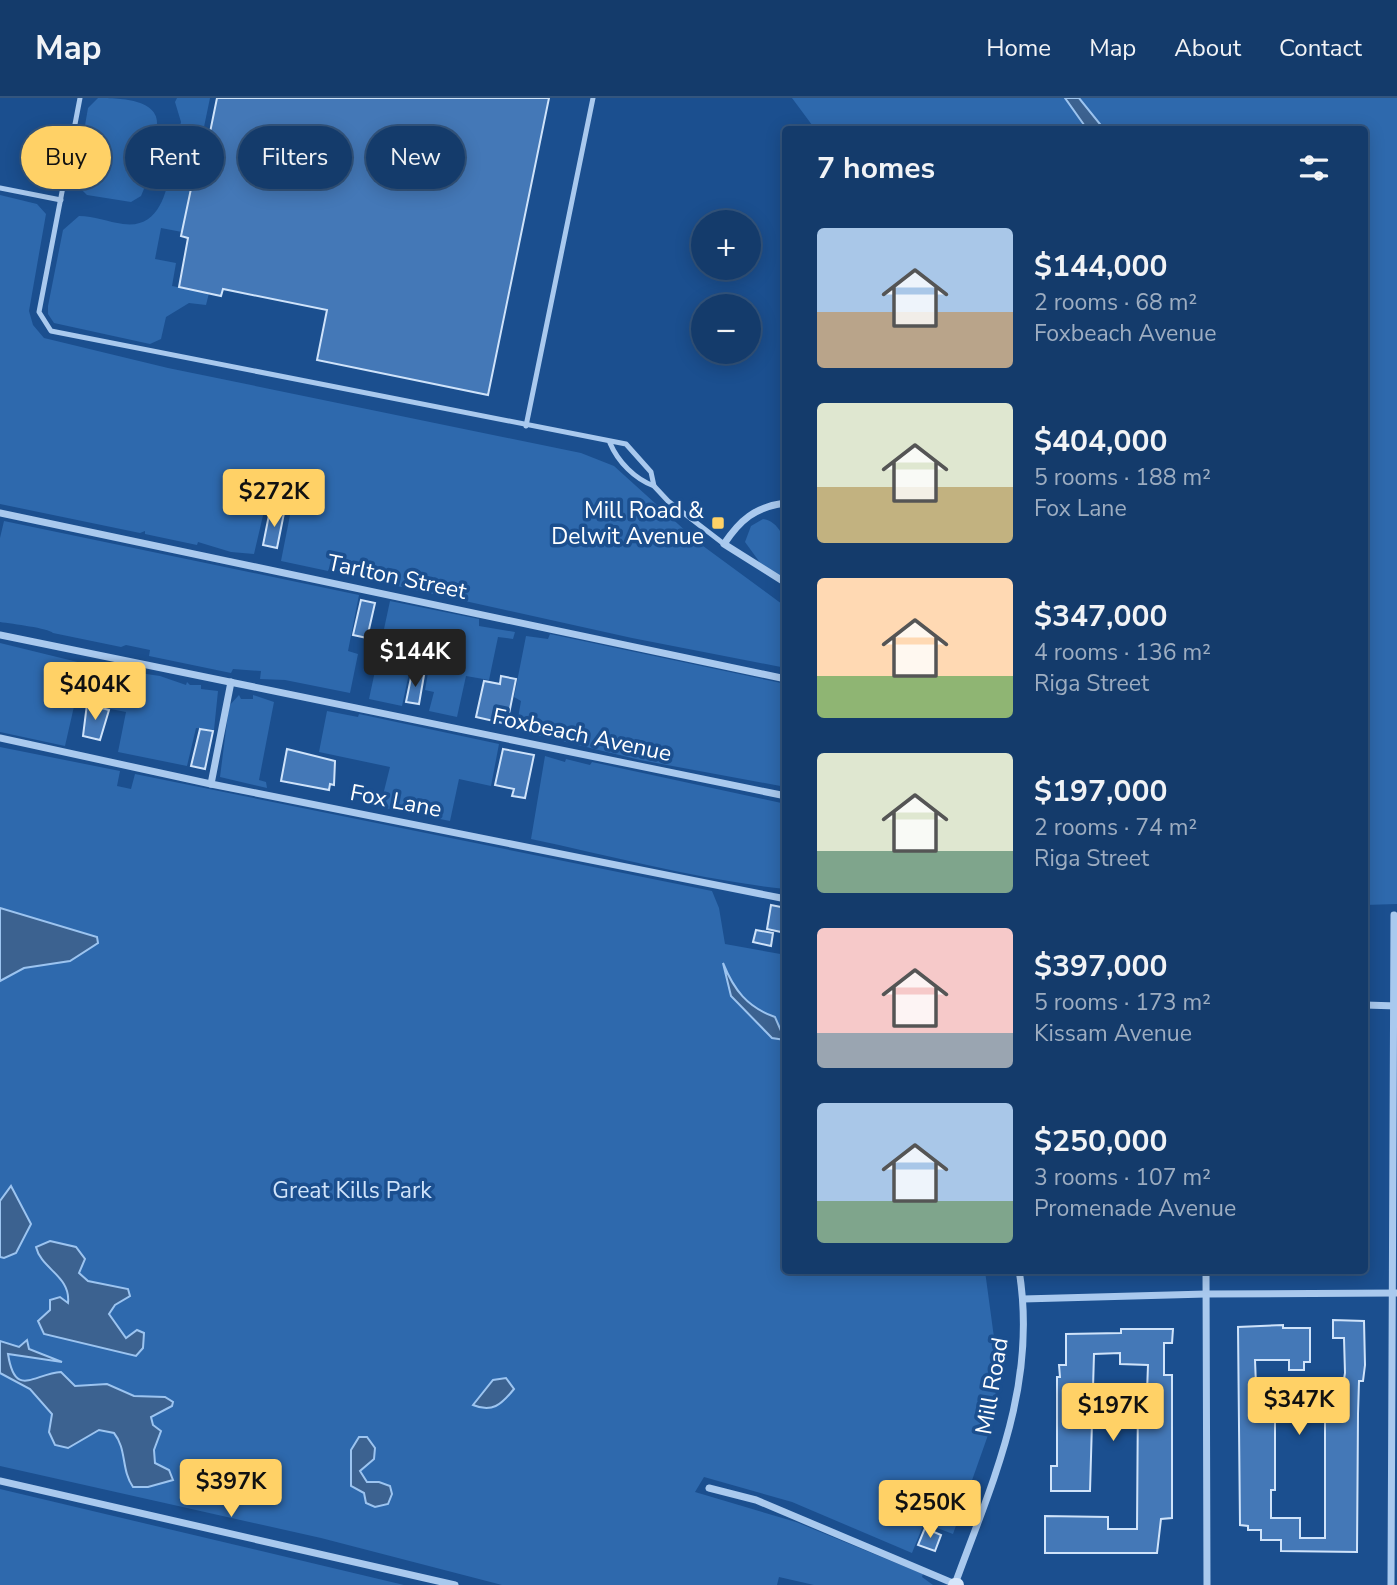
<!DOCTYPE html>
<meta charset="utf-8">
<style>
body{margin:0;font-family:"Nunito Sans",sans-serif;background:#214673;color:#f1f3f6;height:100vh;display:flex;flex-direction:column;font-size:26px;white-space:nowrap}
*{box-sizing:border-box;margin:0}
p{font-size:23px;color:#9dadc1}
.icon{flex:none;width:38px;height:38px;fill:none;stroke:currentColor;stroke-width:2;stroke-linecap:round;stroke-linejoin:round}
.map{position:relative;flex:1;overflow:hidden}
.side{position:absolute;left:782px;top:28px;width:586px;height:1148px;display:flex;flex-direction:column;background:#143b6b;border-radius:7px;box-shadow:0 4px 18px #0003,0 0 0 2px #33557e}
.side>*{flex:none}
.guide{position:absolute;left:21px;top:28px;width:656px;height:63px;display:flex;gap:14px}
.fabs{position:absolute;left:691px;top:112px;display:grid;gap:14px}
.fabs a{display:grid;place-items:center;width:70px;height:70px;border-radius:50%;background:#143b6b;box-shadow:0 4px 18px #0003,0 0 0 2px #33557e;font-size:35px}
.price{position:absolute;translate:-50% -60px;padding:0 16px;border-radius:7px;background:#ffd166;color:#111;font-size:23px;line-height:46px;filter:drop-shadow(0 2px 4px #0008)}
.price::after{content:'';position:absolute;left:50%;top:42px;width:21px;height:16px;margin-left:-10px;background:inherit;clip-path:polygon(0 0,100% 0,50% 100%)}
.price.selected{background:#222;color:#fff}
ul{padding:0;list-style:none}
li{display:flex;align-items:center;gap:21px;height:175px;padding:0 35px}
li span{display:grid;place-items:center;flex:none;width:196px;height:140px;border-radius:7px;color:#555}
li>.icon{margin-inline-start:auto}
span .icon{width:84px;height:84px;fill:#fffc;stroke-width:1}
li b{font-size:30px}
h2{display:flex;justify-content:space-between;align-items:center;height:84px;padding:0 35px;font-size:30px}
.chip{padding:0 24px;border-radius:32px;background:#143b6b;box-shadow:0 4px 18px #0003,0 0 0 2px #33557e;font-size:24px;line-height:63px}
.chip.selected{background:#ffd166;color:#111}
header{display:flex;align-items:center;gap:42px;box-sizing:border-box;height:98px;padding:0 35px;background:#143b6b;border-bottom:2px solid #33557e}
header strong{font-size:33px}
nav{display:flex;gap:38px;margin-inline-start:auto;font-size:24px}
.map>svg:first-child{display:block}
</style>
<header>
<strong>Map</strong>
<nav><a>Home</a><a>Map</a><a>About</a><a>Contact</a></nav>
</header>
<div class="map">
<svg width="1397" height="1487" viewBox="0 0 1397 1487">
<rect width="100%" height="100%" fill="#1b4f8f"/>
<g fill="#2e69ad">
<path d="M98,0C120,0 165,1 156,33H143L133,82L146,86L141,98L131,104L87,97L75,85L88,10Z"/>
<polygon points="177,0 210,0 199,53 184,50 182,57 174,56 181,24 175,4"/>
<polygon points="792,0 1397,0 1397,806 1365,807 1365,32 815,31"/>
<path d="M171,71L179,72L180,78L193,80L182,134L161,130L155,161L176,165L172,188L209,195L206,207L189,205L166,219L161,241L150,246L54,225L48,216V208L63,132L79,118C94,118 108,124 123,126C158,131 166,97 171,71Z"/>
<polygon points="0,97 37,106 46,116 29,213 33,227 44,240 168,270 581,355 614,368 699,445 786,509 786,570 632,540 361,480 363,476 330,469 328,473 281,463 293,402 268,396 254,456 231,454 198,444 197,447 145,436 145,433 140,435 0,406"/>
<path d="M763,421C785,424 792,459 783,477H777L761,466L745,444L751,428Z"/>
<path d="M4,423L359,497L348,553L358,556L350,595L285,582L260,581L261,573L233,571L231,575L149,558L150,552L126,547L121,549L53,535C48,530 13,526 0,524V440Z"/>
<polygon points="390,503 479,521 479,528 515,534 513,541 498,539 489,582 466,578 457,619 429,613 434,594 425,592 429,569 411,566 402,608 369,601"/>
<polygon points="550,536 786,586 786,689 640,662 516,632 521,603 514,599 526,538 548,541"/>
<polygon points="0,545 102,570 115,568 119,572 160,578 186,587 187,584 190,587 201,587 201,591 218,593 214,632 196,630 187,668 118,654 126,614 75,604 65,648 0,634"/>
<polygon points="239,597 241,601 253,601 253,597 274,604 259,682 266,684 267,690 220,679 229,608"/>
<polygon points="327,613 358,619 359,616 499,646 491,688 459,681 450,723 380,709 390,669 319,654"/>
<polygon points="0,649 120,673 117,688 131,691 135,676 712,793 719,810 725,846 786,857 786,1172 985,1173 998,1269 993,1323 953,1436 924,1425 912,1455 792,1404 704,1379 695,1394 796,1424 923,1476 922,1479 933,1487 814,1487 779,1479 777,1487 502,1487 321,1440 0,1368"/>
<path d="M545,658L565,664L566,661L590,667L592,664L786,706V791C700,782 616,759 531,741Z"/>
<polygon points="0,1391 404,1487 0,1487"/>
</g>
<g fill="#3c6290" stroke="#9cc4f0" stroke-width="2">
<polygon points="1065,0 1079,0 1104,31 1087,31"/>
<polygon points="0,810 97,839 98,845 70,863 24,870 0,883"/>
<path d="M723,865C734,892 747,909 775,919L785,942L772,940L731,898Z"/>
<polygon points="11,1088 31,1126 16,1155 4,1160 0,1159 0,1103"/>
<path d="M50,1143L76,1149L85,1161L79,1175L88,1183L128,1191L130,1198L115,1207L109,1216L126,1240L137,1232L144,1235L143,1250L136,1258L44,1236L38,1223L50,1212V1202L60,1199L68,1205C71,1178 41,1171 36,1149Z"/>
<path d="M27,1242L29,1251L62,1264L8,1256C15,1301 33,1276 61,1274L75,1288L107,1286L134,1298L165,1299L173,1304L172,1308L151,1319L153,1327L161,1333L154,1352L155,1365L169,1372L173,1382L148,1389H133C121,1372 127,1351 114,1335L99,1332L68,1350L55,1347L49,1334L52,1316L30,1291L0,1275V1243L19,1249Z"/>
<path d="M506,1280L514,1291C501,1307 492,1315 473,1307L493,1282Z"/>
<polygon points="359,1339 367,1339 375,1350 374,1361 360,1373 367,1384 379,1384 390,1388 392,1396 388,1406 375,1409 366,1405 364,1395 351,1388 351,1352"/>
</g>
<g fill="#4478b7" stroke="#cfe3fa" stroke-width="2">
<polygon points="217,0 549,0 488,297 317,262 327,212 223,191 221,198 179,189 188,140 181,138 199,53 206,54"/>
<polygon points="270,412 284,415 277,450 263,447"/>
<polygon points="361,502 375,505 367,540 353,537"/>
<polygon points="412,575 424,577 419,606 406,604"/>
<polygon points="501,578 516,581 507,626 476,619 484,583 500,586"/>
<polygon points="87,606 109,612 100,642 83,638"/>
<polygon points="200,631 213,633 205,671 191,668"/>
<polygon points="287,651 335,663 334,687 330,686 329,692 281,683"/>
<polygon points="503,651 534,657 525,700 512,698 514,691 495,687"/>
<polygon points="771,807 786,810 781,834 767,831"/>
<polygon points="756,832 773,835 771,848 753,844"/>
<polygon points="1333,1222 1364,1223 1365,1267 1363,1283 1359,1283 1358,1316 1357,1454 1281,1453 1281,1442 1261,1442 1261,1432 1248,1432 1248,1428 1240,1427 1238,1229 1283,1227 1283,1230 1310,1230 1310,1264 1304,1264 1304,1272 1289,1272 1289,1262 1255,1262 1256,1287 1275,1286 1275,1392 1271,1392 1271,1420 1300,1420 1300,1440 1325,1440 1325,1293 1342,1293 1345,1275 1344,1240 1333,1240"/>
<polygon points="1121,1231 1173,1231 1172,1245 1164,1245 1164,1277 1172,1277 1172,1420 1161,1421 1157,1455 1045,1455 1045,1418 1108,1419 1108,1431 1137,1431 1138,1294 1147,1294 1148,1267 1120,1266 1120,1255 1094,1256 1090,1393 1051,1393 1051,1368 1057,1368 1057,1279 1060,1279 1059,1267 1066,1267 1066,1236 1121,1235"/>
<polygon points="925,1430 941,1437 935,1453 918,1447"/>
</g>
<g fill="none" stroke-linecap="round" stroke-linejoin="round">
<g stroke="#a9c9ee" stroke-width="5">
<polyline points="80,0 39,214 51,233 626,346 651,374 654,388 668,403 724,446"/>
<polyline points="0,90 61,102"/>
<polyline points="526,328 593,0"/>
<path d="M610,345C618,364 635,381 654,388"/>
</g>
<g stroke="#a9c9ee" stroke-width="7">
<polyline points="786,371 786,412"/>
<path d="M785,405C755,409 740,422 724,446L786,485"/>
<polyline points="0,415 786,581"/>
<polyline points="0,537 786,698"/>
<polyline points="0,640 211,686 786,801"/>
<polyline points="211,686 231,584"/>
<polyline points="1365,907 1397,908"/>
<polyline points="1206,1172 1207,1487"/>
<polyline points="1023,1201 1206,1196 1396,1195"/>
<polyline points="0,1383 455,1487"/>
<path d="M709,1390L756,1402L955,1486C993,1382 1038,1287 1019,1172"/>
<polyline points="1391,1487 1394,817"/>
</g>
<polyline stroke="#d6e6fa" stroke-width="14" points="955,1487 957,1487"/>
</g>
<rect fill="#ffd166" stroke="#1b4f8f" stroke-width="2.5" x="711" y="418" width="14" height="14" rx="3.5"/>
<g text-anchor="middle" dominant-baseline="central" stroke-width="7" stroke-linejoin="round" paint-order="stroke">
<g font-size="23" fill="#fff" stroke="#1b4f8f" text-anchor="end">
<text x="704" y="412">Mill Road &amp;<tspan x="704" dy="26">Delwit Avenue</tspan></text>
</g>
<g font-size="23" fill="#fff" stroke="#1b4f8f">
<text transform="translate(397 479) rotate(12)">Tarlton Street</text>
<text transform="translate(582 637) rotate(12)">Foxbeach Avenue</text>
<text transform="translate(396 703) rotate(11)">Fox Lane</text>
<text transform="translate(992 1288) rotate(-80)">Mill Road</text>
</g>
<g font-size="23" fill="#cfe3fa" stroke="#1b4f8f">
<text x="352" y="1092">Great Kills Park</text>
</g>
</g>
</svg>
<div class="fabs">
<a>+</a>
<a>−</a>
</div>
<b class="price" style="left:274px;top:431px">$272K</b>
<b class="price selected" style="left:415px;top:591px">$144K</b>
<b class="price" style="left:95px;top:624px">$404K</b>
<b class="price" style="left:1299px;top:1339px">$347K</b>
<b class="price" style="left:1113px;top:1345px">$197K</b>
<b class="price" style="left:231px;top:1421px">$397K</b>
<b class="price" style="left:930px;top:1442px">$250K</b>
<div class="guide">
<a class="chip selected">Buy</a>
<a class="chip">Rent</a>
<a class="chip">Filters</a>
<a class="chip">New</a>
</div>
<section class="side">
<h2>7 homes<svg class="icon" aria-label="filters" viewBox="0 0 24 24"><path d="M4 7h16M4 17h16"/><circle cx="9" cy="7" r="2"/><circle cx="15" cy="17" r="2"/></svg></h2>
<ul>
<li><span style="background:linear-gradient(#a9c7e8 60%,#b9a48a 0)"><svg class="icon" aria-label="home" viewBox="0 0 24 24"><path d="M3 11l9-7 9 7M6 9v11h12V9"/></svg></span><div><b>$144,000</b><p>2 rooms · 68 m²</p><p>Foxbeach Avenue</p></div></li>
<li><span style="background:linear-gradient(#dfe7d0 60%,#c2b280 0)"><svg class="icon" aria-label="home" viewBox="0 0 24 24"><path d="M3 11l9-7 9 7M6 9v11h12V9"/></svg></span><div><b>$404,000</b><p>5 rooms · 188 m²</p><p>Fox Lane</p></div></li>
<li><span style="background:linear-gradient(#ffd9b3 70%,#8fb573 0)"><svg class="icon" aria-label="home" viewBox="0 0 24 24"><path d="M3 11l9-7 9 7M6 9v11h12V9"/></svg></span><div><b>$347,000</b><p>4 rooms · 136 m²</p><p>Riga Street</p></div></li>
<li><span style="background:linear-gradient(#dfe7d0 70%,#7fa58c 0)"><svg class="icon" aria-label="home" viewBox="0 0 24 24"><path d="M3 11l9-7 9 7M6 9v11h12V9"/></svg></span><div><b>$197,000</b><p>2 rooms · 74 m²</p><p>Riga Street</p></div></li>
<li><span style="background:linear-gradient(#f6c9c9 75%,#9aa5b1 0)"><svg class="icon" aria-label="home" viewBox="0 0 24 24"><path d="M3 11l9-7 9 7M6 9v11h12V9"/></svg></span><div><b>$397,000</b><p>5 rooms · 173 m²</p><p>Kissam Avenue</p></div></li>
<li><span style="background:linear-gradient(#a9c7e8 70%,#7fa58c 0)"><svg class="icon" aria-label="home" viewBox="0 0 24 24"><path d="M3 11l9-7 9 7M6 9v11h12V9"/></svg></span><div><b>$250,000</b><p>3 rooms · 107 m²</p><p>Promenade Avenue</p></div></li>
</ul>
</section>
</div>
